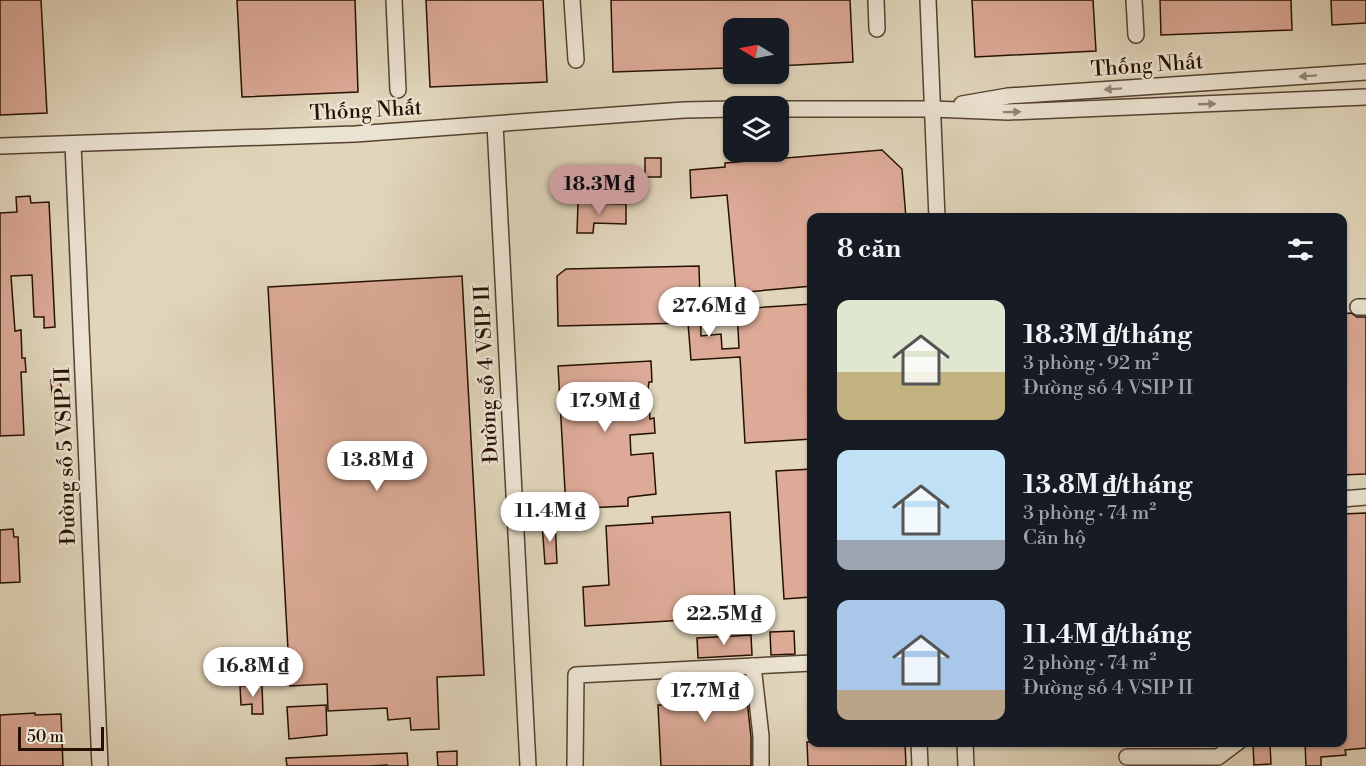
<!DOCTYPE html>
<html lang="vi">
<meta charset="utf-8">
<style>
body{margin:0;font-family:"Libre Bodoni",serif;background:#20242c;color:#f1f3f6;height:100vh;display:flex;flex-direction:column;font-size:22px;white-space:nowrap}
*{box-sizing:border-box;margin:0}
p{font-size:20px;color:#9ea1a6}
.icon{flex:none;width:33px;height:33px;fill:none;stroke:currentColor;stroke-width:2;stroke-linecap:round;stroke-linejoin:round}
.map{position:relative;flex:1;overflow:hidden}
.panel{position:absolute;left:807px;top:213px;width:540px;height:534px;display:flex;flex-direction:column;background:#171b24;border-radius:12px;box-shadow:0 2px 4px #0004}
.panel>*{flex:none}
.needle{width:39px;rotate:280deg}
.fabs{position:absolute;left:723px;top:18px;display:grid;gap:12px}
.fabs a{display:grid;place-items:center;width:66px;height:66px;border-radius:12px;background:#171b24;box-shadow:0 2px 4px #0004;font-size:30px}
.scale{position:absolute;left:18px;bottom:15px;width:86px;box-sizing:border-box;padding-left:6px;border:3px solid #261101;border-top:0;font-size:16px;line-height:21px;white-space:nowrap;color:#261101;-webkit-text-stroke:4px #ece4d3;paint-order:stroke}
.price{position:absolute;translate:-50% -51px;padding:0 14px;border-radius:21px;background:#fff;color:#222;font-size:20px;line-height:39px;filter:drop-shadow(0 2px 3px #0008)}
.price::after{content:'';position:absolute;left:50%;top:36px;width:18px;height:14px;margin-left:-9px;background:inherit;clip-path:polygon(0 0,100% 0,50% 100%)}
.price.on{background:#c59692;color:#111}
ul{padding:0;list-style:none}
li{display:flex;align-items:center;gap:18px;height:150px;padding:0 30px}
li span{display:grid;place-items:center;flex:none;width:168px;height:120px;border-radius:12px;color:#555}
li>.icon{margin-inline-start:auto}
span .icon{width:72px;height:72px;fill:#fffc;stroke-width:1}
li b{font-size:26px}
h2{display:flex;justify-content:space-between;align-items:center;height:72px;padding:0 30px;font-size:26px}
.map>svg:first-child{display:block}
</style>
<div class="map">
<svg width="1366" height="766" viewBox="0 0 1366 766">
<rect width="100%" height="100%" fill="#e1d6bc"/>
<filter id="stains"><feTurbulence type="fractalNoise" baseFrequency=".00333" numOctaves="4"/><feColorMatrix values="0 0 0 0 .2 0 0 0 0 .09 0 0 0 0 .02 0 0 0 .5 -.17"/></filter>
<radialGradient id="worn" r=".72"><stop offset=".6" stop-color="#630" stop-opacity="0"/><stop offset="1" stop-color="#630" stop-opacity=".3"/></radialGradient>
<g fill="#dcaa97" stroke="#261101" stroke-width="1.5">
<polygon points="0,0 41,0 47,113 0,115"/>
<polygon points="237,0 355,0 358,92 242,97"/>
<polygon points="426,0 543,0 547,82 430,87"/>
<polygon points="611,0 850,0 853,62 778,66 778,28 724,28 726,68 613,72"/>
<polygon points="972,0 1093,0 1096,51 975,57"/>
<polygon points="1160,0 1291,0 1292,30 1161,35"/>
<polygon points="1331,0 1366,0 1366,23 1332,25"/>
<polygon points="882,150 902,169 906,218 812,218 812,286 736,293 727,195 691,198 690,170 725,167 725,163"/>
<rect x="645" y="158" width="16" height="19"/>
<polygon points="30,196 31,203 49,202 55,327 44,328 44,317 34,317 32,275 11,276 15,331 21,330 22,358 25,358 26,372 21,372 24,435 0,436 0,213 17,212 16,197"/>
<polygon points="578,203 626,204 626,224 594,223 593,233 577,233"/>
<polygon points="699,266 701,336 721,334 722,349 739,348 737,309 812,304 812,439 745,443 740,357 691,360 688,323 558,326 557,276 566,269"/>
<polygon points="462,276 484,675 437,677 439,729 411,730 410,718 388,720 387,708 328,711 327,684 290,686 268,287"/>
<polygon points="1351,313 1357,317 1366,317 1366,474 1342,475 1342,314"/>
<polygon points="651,361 652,382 649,382 648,390 650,419 654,418 655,433 630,435 631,455 653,453 656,494 630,497 628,498 628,506 566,509 558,366"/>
<polygon points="51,380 60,380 62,394 52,395"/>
<polygon points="812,469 812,597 784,599 776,471"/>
<polygon points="730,512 736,617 585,626 583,587 609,585 606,526 653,523 652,517"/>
<polygon points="1366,513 1366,748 1345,750 1346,755 1321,757 1321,766 1306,766 1305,742 1342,742 1342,514"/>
<polygon points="555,522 557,563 545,564 542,523"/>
<polygon points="13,529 14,537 18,537 20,582 0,583 0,530"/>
<polygon points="794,631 795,654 771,655 770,632"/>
<polygon points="751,635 752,655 698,658 697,638"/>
<polygon points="744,676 745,700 747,700 751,737 751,766 661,766 658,705 664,705 663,680"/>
<polygon points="262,685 263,714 252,714 252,704 241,705 240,686"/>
<polygon points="326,705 327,735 289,739 287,707"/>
<polygon points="35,713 35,715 61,714 63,766 0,766 0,715"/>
<polygon points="807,742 905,742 906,766 808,766"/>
<polygon points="1253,744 1270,744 1271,764 1254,765"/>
<polygon points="457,751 457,766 438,766 437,752"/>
<polygon points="407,753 408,766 387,766 387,765 369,766 287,766 286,758"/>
</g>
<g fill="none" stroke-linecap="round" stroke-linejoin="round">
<defs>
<g id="minor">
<polyline points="394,0 398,90"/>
<polyline points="572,0 576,60"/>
<polyline points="876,0 877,29"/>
<polyline points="928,0 937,218"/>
<polyline points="1134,0 1136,35"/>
<polyline points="962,104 1008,96 1366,72"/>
<polyline points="778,109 932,109 1008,112 1366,97"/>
<polyline points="495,124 528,766"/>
<polyline points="73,144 100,766"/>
<polyline points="0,146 355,134 684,110 734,109"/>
<polyline points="1358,307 1366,307"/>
<polyline points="1342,499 1366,497"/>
<polyline points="753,666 761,736 761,766"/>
<polyline points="919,742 920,766"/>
<polyline points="965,742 966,766"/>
<polyline points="1127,757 1218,757 1238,742"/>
<polyline points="575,766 576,675 812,663"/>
</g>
</defs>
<use href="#minor" stroke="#554230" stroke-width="18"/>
<use href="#minor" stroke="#ece4d3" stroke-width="15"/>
</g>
<defs><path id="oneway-solid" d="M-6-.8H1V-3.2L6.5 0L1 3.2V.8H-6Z" transform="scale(1.5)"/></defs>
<g fill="#938574">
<use href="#oneway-solid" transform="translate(1308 76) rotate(176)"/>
<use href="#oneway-solid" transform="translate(1113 89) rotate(176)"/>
<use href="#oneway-solid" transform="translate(1207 104) rotate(-2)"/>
<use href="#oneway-solid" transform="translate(1012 112) rotate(-1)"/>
</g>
<g text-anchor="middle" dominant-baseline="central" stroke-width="5" stroke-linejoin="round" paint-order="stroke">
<g font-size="21" fill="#261101" stroke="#ece4d3">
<text transform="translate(1147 66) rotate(-4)">Thống Nhất</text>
<text transform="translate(366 111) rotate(-3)">Thống Nhất</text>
<text transform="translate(487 374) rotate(-93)">Đường số 4 VSIP II</text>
<text transform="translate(66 456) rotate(-92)">Đường số 5 VSIP II</text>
</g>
</g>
<rect width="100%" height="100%" filter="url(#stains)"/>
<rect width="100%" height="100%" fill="url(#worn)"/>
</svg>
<div class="fabs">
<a><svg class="needle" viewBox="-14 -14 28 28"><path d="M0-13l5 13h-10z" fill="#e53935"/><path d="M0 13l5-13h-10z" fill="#9ea1a6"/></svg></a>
<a><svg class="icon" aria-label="layers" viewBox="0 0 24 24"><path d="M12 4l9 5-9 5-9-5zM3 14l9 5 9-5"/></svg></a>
</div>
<div class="scale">50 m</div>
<b class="price on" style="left:599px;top:216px">18.3M ₫</b>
<b class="price" style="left:709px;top:338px">27.6M ₫</b>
<b class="price" style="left:605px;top:433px">17.9M ₫</b>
<b class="price" style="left:377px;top:492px">13.8M ₫</b>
<b class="price" style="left:550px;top:543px">11.4M ₫</b>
<b class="price" style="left:724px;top:646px">22.5M ₫</b>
<b class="price" style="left:253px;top:698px">16.8M ₫</b>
<b class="price" style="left:705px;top:723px">17.7M ₫</b>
<section class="panel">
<h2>8 căn<svg class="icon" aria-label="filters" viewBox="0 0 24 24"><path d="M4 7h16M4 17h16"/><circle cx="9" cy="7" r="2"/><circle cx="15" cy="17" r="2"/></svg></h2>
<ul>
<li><span style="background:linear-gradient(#dfe7d0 60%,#c2b280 0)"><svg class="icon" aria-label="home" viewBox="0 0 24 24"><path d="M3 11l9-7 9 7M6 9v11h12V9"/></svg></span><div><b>18.3M ₫/tháng</b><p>3 phòng · 92 m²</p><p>Đường số 4 VSIP II</p></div></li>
<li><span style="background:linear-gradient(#bfe0f5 75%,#9aa5b1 0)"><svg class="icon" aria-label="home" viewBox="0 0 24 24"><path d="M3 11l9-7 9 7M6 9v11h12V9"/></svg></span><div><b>13.8M ₫/tháng</b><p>3 phòng · 74 m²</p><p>Căn hộ</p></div></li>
<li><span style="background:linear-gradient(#a9c7e8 75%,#b9a48a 0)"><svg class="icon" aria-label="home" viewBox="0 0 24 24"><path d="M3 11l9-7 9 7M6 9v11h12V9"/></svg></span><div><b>11.4M ₫/tháng</b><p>2 phòng · 74 m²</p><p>Đường số 4 VSIP II</p></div></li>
</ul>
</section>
</div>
